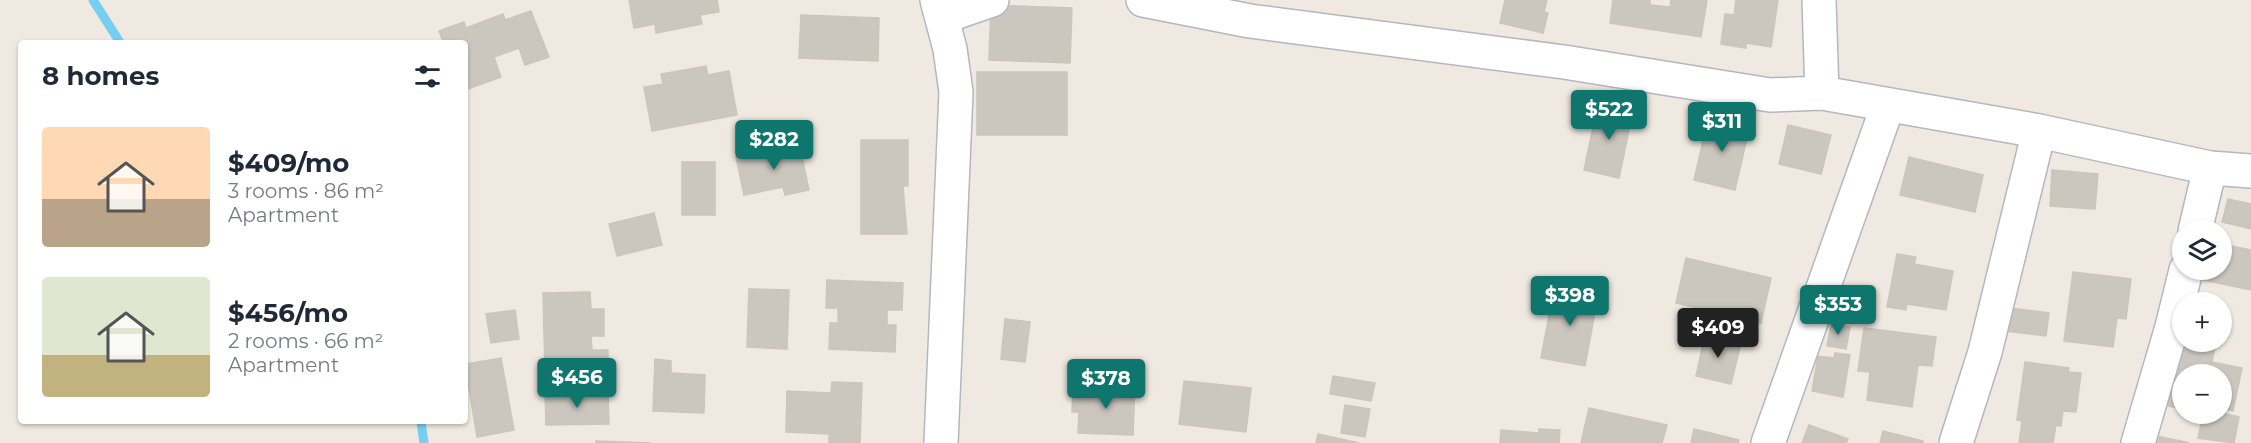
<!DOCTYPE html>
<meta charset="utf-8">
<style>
body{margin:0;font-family:Montserrat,sans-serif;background:#f6f6f7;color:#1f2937;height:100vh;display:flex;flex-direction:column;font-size:22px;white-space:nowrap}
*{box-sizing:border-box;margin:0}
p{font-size:20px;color:#747a83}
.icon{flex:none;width:33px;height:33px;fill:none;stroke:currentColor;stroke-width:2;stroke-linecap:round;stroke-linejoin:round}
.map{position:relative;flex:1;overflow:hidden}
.drawer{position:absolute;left:18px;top:40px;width:450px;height:384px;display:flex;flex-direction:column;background:#fff;border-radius:6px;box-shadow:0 2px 4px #0004}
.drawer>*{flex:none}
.fabs{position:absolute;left:2172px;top:220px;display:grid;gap:12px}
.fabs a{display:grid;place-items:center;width:60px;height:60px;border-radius:50%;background:#fff;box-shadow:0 2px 4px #0004;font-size:30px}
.price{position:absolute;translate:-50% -51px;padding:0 14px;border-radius:6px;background:#0f766e;color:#fff;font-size:20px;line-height:39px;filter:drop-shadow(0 2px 3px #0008)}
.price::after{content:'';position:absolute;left:50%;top:36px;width:18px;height:14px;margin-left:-9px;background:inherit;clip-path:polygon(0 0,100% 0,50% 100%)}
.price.selected{background:#222;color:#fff}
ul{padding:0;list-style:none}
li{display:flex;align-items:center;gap:18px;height:150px;padding:0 24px}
li span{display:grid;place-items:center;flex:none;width:168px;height:120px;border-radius:6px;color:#555}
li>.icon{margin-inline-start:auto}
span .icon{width:72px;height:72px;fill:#fffc;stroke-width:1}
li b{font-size:26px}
h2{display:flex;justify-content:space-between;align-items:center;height:72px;padding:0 24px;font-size:26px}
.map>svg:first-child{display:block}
</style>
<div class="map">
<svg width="2251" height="443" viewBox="0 0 2251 443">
<rect width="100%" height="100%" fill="#efe9e1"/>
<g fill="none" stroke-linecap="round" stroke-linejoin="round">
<g stroke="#75cff0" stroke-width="9">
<polyline points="93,0 121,44"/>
<polyline points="421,422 424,443"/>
</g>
</g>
<g fill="#cbc7bf" stroke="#cbc5ba" stroke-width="1.5">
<polygon points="629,0 717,0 719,12 700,15 702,24 656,33 655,24 634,28"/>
<polygon points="1505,0 1547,0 1544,12 1548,13 1543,33 1500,23"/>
<polygon points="1613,0 1650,0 1650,5 1670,7 1671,0 1707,0 1701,37 1610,23"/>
<polygon points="1736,0 1778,0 1771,47 1746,43 1746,48 1721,44 1725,14 1734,15"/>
<polygon points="991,5 1072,8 1070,63 989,60"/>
<polygon points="531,11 549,57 525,65 519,48 494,57 501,77 465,90 465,44 444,44 439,31 464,22 466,28 503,14 505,20"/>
<polygon points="801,15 879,18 878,61 799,58"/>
<polygon points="706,66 708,75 729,71 737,115 652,131 644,87 663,84 661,74"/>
<rect x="977" y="72" width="90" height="63"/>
<polygon points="1598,104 1633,111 1619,178 1584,170"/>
<polygon points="1709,115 1750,125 1735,190 1694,180"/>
<polygon points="1788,125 1831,135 1821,174 1779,164"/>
<polygon points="861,140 908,140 908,186 903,186 907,234 861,234"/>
<polygon points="799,143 809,190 785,195 783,187 744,195 736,157"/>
<polygon points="1909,157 1983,175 1975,212 1900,195"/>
<rect x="682" y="162" width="33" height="53"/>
<polygon points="2052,170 2098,174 2095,209 2050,206"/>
<polygon points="2228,199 2251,204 2251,229 2222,222"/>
<polygon points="654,213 662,245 617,256 609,224"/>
<polygon points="2222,244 2251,250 2251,290 2198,279 2199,270 2222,270"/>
<polygon points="1897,254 1916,257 1914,264 1953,271 1946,310 1907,304 1906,310 1887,307"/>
<polygon points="1686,258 1771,278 1761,323 1676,303"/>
<polygon points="2073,272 2131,279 2126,319 2117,318 2113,347 2064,341"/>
<polygon points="827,280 903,283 902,310 887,310 887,325 896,325 895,352 829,349 830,323 838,323 838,308 826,308"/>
<polygon points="749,289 789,290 787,349 747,347"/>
<polygon points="1554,289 1598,296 1585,366 1541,358"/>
<polygon points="590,292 591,309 604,309 604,336 591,336 592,350 608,350 608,373 545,374 543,293"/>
<polygon points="2009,308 2049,313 2046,336 2006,331"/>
<polygon points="515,310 519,339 491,343 486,314"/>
<polygon points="1005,319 1030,322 1025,362 1001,359"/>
<polygon points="1831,324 1850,327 1846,349 1827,346"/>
<polygon points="1864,328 1936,337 1932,366 1918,365 1912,407 1867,400 1870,372 1858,371"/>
<polygon points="1705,335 1741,343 1731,384 1696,376"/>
<polygon points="2182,342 2216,342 2212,362 2242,368 2233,411 2222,408 2222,375 2182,375 2180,408 2163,405"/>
<polygon points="1835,353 1850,355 1843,397 1812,391 1818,356 1834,358"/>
<polygon points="501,358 514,430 477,437 465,364"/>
<polygon points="655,359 671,361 671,373 705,375 704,413 653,411"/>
<polygon points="2025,362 2069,368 2068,372 2081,373 2076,412 2063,411 2061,426 2056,425 2053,443 2019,443 2022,421 2017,420"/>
<polygon points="1333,376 1375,383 1371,401 1330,394"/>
<polygon points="1184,381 1251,388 1246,432 1179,424"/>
<polygon points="832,382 862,383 860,443 829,443 829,434 786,432 787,391 831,393"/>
<polygon points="1110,382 1135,384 1133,435 1078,433 1079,412 1072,412 1073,390 1110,391"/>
<polygon points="608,392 609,424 546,425 545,393"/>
<polygon points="1345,405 1370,409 1365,437 1341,433"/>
<polygon points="1589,408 1667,425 1662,443 1581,443"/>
<polygon points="2222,413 2239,417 2234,443 2198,438 2203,414"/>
<polygon points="1809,425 1848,439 1846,443 1802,443"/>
<polygon points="1539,429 1560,430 1559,443 1500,443 1501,430 1539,433"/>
<polygon points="1694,429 1739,440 1738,443 1691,443"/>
<polygon points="1883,431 1923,441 1922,443 1880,443"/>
<polygon points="1318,434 1359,443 1316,443"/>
<polygon points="2147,434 2190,443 2145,443"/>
<polygon points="596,441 651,443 596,443"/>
</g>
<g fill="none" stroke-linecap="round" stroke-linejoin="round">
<defs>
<g id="minor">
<polyline points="937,0 950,49 956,92 941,443"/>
<polyline points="1143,0 1250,21 1564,62 1770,95 1822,93 2039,131 2210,168 2251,171"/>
<polyline points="1819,0 1822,93"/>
<polyline points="943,17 992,0"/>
<polyline points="2195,231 2210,168"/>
<polyline points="1768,443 1888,105"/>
<polyline points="1956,443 1985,352 2039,131"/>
<polyline points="2138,443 2172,327 2186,270"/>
</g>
</defs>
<use href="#minor" stroke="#b4b7c1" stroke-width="36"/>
<use href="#minor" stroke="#fff" stroke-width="33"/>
</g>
</svg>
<div class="fabs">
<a><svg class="icon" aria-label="layers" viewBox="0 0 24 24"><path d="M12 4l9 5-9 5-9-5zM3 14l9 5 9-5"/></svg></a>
<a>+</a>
<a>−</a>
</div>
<b class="price" style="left:1609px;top:141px">$522</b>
<b class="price" style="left:1722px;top:153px">$311</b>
<b class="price" style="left:774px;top:171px">$282</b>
<b class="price" style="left:1570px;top:327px">$398</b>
<b class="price" style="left:1838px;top:336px">$353</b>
<b class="price selected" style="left:1718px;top:359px">$409</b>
<b class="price" style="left:577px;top:409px">$456</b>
<b class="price" style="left:1106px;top:410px">$378</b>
<section class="drawer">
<h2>8 homes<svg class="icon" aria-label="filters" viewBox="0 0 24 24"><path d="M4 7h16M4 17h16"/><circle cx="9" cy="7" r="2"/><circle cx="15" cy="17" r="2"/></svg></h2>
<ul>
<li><span style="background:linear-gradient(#ffd9b3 60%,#b9a48a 0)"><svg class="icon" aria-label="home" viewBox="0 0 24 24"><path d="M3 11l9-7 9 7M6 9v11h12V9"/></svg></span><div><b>$409/mo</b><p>3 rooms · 86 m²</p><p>Apartment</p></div></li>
<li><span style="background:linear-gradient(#dfe7d0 65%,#c2b280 0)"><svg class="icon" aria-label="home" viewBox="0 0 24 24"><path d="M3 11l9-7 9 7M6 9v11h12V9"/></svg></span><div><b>$456/mo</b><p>2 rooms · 66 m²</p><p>Apartment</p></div></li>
</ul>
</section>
</div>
